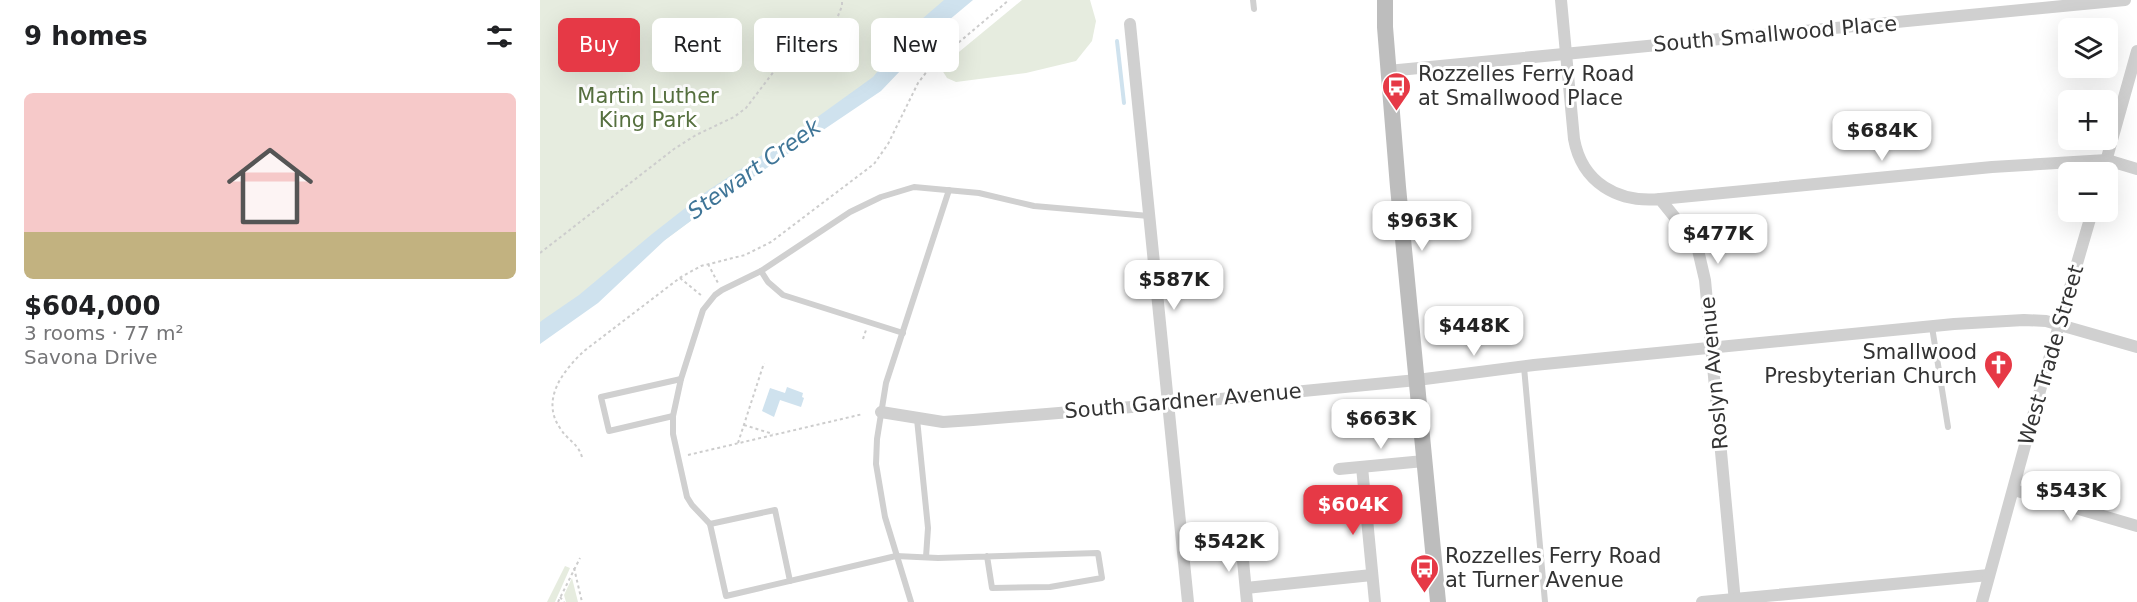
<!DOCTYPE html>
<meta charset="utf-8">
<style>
body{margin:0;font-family:"DejaVu Sans",sans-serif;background:#f6f6f6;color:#202124;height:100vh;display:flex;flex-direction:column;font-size:22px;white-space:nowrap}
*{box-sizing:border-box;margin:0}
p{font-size:20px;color:#757577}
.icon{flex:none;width:33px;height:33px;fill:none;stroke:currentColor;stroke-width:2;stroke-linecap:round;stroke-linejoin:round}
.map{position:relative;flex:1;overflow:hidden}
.drawer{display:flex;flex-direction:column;background:#fff;width:540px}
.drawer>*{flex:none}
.guide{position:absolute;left:18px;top:18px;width:570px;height:54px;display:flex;gap:12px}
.buttons{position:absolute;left:1518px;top:18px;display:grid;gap:12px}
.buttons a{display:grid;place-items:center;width:60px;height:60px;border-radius:9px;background:#fff;box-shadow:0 6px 24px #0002;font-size:30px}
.price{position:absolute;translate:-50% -51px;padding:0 14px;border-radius:12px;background:#fff;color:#222;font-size:20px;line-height:39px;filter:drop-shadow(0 2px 3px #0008)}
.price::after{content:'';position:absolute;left:50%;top:36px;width:18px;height:14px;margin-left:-9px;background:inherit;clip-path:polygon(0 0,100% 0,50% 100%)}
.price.on{background:#e63946;color:#fff}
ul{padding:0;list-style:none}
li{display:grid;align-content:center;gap:12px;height:318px;padding:0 24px}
li span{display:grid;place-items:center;height:186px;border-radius:9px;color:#555}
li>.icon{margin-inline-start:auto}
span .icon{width:108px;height:108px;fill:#fffc;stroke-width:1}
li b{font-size:26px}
h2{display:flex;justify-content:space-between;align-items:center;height:72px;padding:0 24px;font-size:26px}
.chip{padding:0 21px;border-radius:9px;background:#fff;box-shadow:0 6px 24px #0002;font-size:21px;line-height:54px}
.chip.on{background:#e63946;color:#fff}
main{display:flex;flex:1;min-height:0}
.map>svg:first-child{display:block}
</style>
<main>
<section class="drawer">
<h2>9 homes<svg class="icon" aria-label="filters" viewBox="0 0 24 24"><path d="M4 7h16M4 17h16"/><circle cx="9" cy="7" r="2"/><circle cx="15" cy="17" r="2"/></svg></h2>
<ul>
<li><span style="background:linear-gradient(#f6c9c9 75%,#c2b280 0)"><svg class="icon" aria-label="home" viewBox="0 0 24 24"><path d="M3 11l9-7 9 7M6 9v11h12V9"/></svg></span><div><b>$604,000</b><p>3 rooms · 77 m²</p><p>Savona Drive</p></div></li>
</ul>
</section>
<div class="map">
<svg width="1597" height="602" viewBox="0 0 1597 602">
<rect width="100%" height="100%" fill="#fff"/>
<g fill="#e6ecdf">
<polygon points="0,0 422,0 340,80 0,333"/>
<polygon points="482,0 550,0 556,21 552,41 536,61 486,73 416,82 407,78 402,70 408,61"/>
<polygon points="25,566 30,568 15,602 7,602"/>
<polygon points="32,578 38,602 26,602 24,595"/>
</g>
<g fill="#cfe2ee">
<polygon points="404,0 433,0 384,41 361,70 341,91 175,203 125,240 58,303 0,344 0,322 4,319 39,295 112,234 167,191 251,136 333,77 375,25"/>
<polygon points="247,387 263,393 262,397 264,398 261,407 240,400 234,417 222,411 230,388 245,393"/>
</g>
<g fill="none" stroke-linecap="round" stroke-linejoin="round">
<polyline stroke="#cfe2ee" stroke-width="4" points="577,41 584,103"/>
<g stroke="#cdcdcd" stroke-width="2" stroke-dasharray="3 3" stroke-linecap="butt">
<polyline points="0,253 134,149 156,135 194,117 206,108 235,70 296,21 302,6 302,0"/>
<polyline points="168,264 178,283"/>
<polyline points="140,278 162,296"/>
<polyline points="323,339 326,330"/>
<polyline points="204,425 233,434"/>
<polyline points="198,443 224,363"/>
<polyline points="148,455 323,414"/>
<path d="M42,457C38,443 27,440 20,428C0,399 24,370 44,351L141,277L161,266L205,255L231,242L334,164L348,144L378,83L392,65L469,0"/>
<polyline points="34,568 42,602"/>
<polyline points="20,597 24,602"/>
<polyline points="18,602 40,558"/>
</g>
<g stroke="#d0d0d0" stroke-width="6">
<polyline points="713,0 714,9"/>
<polyline points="221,271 228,282 243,295 363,333"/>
<polyline points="1392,327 1408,427"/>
<polyline points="984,367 1005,602"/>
<polyline points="133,416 69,431 61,397 141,379"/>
<polyline points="377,419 388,528 386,557"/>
<polyline points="170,524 235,510 250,581"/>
<polyline points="447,556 452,588 510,587 562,578 558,553 398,558 356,556 186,596 170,524 152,505 147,497 133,434 133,416 141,379 163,310 175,295 182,290 221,271 310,212 341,197 374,187 439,193 494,206 609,216"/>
<polyline points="371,602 345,517 336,464 337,439 346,383 409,190"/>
</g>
<g stroke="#d0d0d0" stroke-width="12">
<path d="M1021,0L1034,139C1042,183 1078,203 1120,199L1149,235L1158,250L1165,280L1195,602"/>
<polyline points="590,24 648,602"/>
<polyline points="848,71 1585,0"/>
<polyline points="1563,172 1597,51"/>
<polyline points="1120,199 1452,167 1567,160 1597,169"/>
<polyline points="341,412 403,422 433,420 628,404 877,380 994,365 1414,324 1484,320 1506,321 1597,347"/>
<polyline points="822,467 835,602"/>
<polyline points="799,469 884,461"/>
<polyline points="1474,490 1597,526"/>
<polyline points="701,540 707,602"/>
<polyline points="706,588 832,575"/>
<polyline points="1162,602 1449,575"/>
<polyline points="1442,602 1501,387 1552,212"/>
</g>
<polyline stroke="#bdbdbd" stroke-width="16" points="845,0 845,27 858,187 898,602"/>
</g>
<defs>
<symbol id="bus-pin" viewBox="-11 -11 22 30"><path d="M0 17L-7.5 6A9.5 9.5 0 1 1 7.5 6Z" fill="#e63946" stroke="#fff"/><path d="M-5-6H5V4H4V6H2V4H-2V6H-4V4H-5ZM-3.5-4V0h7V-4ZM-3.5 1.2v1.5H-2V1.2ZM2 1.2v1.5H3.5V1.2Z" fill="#fff"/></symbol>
<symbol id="church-pin" viewBox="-11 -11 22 30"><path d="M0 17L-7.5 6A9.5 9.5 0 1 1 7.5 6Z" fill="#e63946" stroke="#fff"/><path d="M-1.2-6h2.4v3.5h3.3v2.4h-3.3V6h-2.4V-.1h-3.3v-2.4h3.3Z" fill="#fff"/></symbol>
</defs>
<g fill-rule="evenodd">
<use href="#bus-pin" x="840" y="70" width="33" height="45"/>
<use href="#church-pin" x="1442" y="348" width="33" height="45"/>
<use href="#bus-pin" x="868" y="552" width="33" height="45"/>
</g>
<g text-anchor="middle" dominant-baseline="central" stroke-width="6" stroke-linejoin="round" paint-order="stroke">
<g font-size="21" fill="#333" stroke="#fff">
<text transform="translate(1235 34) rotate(-5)">South Smallwood Place</text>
<text transform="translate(1511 355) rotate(-74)">West Trade Street</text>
<text transform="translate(1174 373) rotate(-95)">Roslyn Avenue</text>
<text transform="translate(643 401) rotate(-5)">South Gardner Avenue</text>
</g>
<g font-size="21" fill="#333" stroke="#fff" text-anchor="start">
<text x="878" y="74">Rozzelles Ferry Road<tspan x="878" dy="24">at Smallwood Place</tspan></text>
<text x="1437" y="352" text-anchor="end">Smallwood<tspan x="1437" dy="24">Presbyterian Church</tspan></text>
<text x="905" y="556">Rozzelles Ferry Road<tspan x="905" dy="24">at Turner Avenue</tspan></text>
</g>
<g font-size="21" fill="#56703f" stroke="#fff">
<text x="108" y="96">Martin Luther<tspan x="108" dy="24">King Park</tspan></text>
</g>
<g font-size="22" font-style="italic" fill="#3f7597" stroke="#fff">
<text transform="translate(214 169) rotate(-35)">Stewart Creek</text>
</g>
</g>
</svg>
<div class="buttons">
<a><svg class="icon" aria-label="layers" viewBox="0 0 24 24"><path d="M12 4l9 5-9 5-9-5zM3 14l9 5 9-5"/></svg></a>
<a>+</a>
<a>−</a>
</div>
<b class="price" style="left:1342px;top:162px">$684K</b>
<b class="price" style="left:882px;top:252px">$963K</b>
<b class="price" style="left:1178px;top:265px">$477K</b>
<b class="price" style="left:634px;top:311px">$587K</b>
<b class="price" style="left:934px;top:357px">$448K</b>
<b class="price" style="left:841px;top:450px">$663K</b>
<b class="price" style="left:1531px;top:522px">$543K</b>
<b class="price on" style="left:813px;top:536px">$604K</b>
<b class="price" style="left:689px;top:573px">$542K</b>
<div class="guide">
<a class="chip on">Buy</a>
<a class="chip">Rent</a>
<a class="chip">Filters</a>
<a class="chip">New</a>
</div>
</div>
</main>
